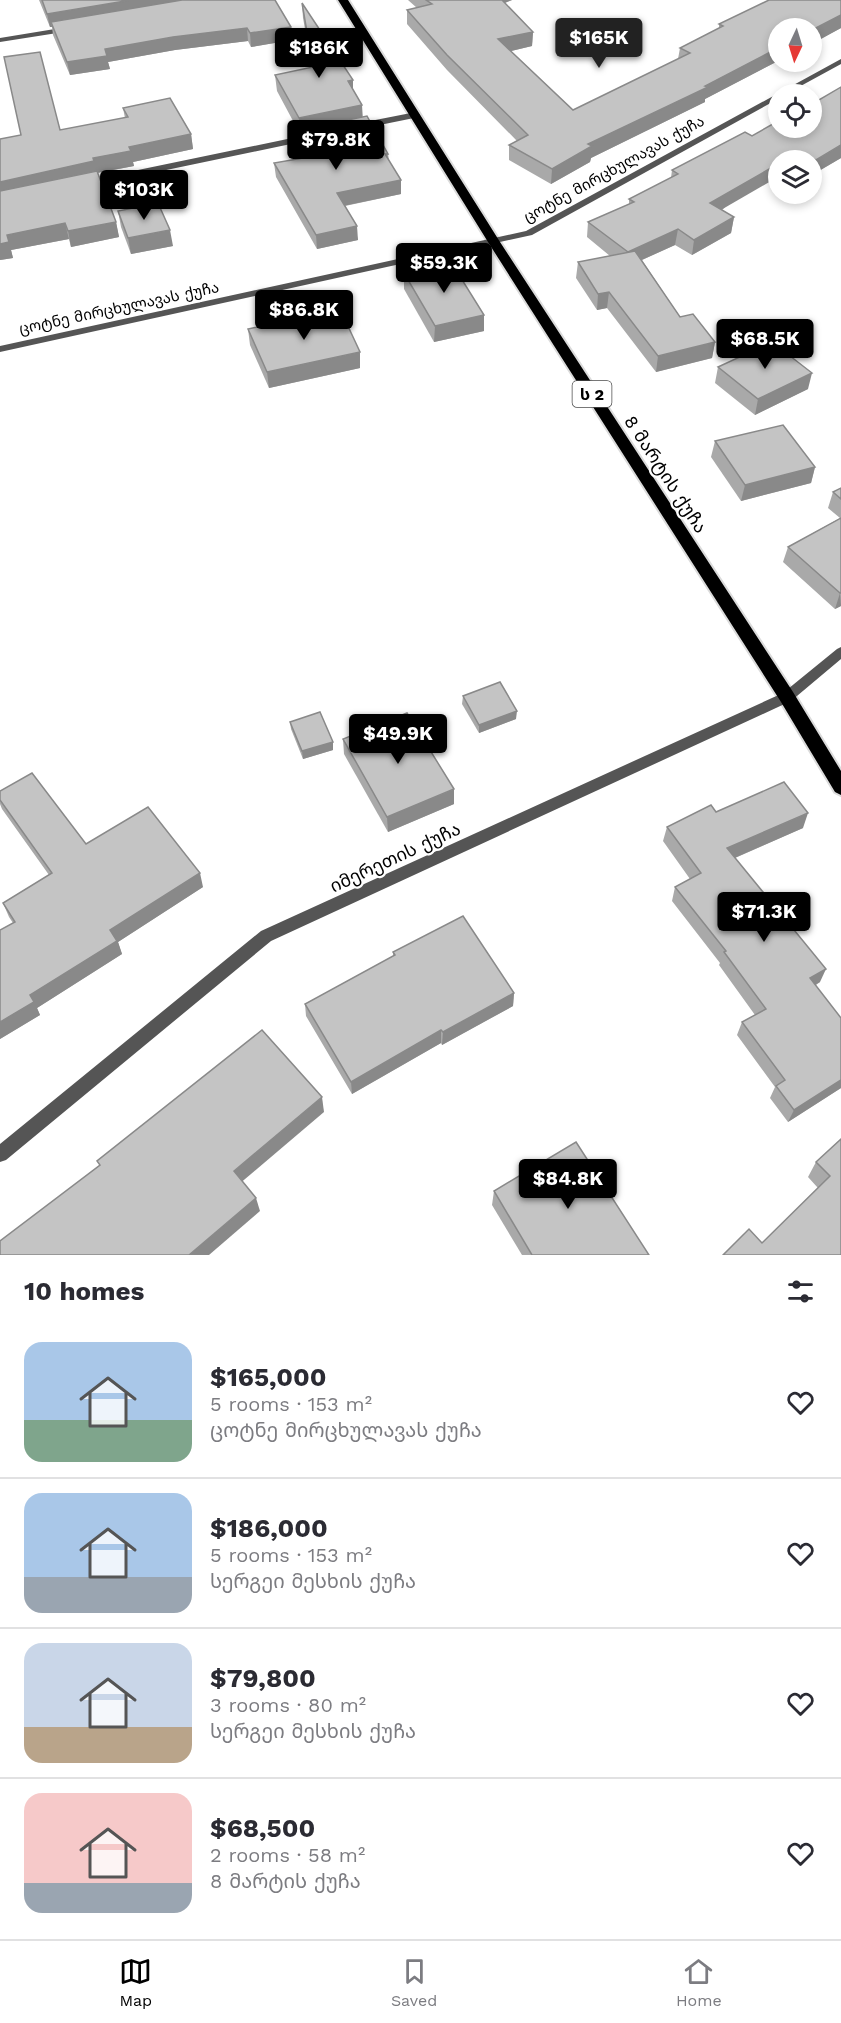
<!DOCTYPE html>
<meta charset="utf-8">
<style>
body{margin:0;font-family:"Work Sans","Noto Sans Georgian",sans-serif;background:#f7f7f7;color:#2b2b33;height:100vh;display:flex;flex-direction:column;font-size:22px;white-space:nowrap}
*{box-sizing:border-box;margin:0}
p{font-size:20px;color:#7c7c81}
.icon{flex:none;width:33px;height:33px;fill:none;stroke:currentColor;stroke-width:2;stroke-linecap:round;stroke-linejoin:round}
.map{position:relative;height:1255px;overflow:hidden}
.side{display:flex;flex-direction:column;background:#fff;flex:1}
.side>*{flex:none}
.needle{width:39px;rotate:184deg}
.tools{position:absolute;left:768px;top:18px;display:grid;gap:12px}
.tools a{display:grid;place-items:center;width:54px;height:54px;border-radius:50%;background:#fff;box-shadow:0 3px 9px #0003;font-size:30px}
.price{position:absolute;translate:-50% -51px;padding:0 14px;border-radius:6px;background:#000;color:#fff;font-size:20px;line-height:39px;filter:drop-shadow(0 2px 3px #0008)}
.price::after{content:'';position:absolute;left:50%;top:36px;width:18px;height:14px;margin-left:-9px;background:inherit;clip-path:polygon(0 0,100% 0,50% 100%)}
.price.current{background:#222;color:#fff}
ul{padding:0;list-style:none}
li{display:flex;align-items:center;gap:18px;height:150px;padding:0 24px}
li+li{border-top:2px solid #e1e1e2}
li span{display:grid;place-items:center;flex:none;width:168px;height:120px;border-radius:18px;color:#555}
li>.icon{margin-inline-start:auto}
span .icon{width:72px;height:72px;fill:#fffc;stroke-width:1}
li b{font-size:26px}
h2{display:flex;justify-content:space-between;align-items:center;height:72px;padding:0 24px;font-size:26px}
.tab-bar{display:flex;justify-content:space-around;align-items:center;height:84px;border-top:2px solid #e1e1e2;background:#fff;font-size:16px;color:#7c7c81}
.tab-bar a{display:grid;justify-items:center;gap:3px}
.tab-bar .current{color:#000}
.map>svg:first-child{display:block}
</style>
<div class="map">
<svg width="841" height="1255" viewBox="0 0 841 1255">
<rect width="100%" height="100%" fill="#fff"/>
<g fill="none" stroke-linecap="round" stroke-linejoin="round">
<defs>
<polygon id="trunk" points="338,0 348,0 500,242 793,692 841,771 841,795 835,792 781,702 488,242"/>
</defs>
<use href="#trunk" stroke="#dbdbdb" stroke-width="4"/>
<g fill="#555" fill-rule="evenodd">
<polygon points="67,27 70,27 70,31 0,42 0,38"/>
<polygon points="841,59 841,64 786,94 778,94 778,99 532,235 0,352 0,346 526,231"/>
<polygon points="416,112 420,115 419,117 355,130 351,127 355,124"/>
<polygon points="321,132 324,133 324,137 85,187 81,184 85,181"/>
<polygon points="841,647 841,659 791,701 271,941 6,1160 0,1162 0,1144 261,931 783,693 837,649"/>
</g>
<use href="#trunk" fill="#000" fill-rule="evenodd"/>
</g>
<g fill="#a9a9a9">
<polygon points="39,0 275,0 292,40 251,47 248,41 175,50 108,62 110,69 70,75 53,35 52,27 50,27"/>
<polygon points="408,0 512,0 505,3 533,32 532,46 511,51 573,110 678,59 680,48 719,28 719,24 841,0 841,28 705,99 705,102 591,158 590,162 551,184 509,160 509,145 517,141 447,70 407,24 407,10 417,8"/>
<polygon points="302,3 362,105 362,117 388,154 389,161 401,180 401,194 345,206 358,240 317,249 276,177 274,163 304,158 303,144 305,144 304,133 300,134 277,91 275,75 312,68 303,18"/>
<polygon points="841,87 841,158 812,175 812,160 778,160 722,210 734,217 731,233 692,255 675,245 642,260 680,317 715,342 712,358 656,372 607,308 597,310 576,278 578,262 610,256 587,237 588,222 629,204 629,199 671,178 672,170 752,136 778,128"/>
<polygon points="123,108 191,134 193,149 133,162 134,166 98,173 116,222 119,237 71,247 69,239 11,250 13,258 0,260 60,130 125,118"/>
<polygon points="118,211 173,246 131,254 121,227"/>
<polygon points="404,273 484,315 484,331 434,342 404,289"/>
<polygon points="248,329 360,368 269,388 250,345"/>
<polygon points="718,367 808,389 755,415 715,383"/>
<polygon points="715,441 815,467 811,483 741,501 711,457"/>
<polygon points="841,488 841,606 835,609 783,562 788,547 840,518 828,508 833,492"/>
<polygon points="463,696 516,719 479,733 462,704"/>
<polygon points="290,722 333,742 333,750 303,759 291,729"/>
<polygon points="343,739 454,804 388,832 344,754"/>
<polygon points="0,791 86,844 203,887 118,942 122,954 37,1008 40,1015 0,1039 0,930 13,923 9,917 3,903 49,875 2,809 0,804"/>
<polygon points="716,812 803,828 735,858 820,982 816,985 841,1088 788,1122 770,1098 775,1087 737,1035 742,1022 755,1015 719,965 720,963 672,901 675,887 690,879 663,841 667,827"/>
<polygon points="393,952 514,993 513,1006 442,1045 441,1043 352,1094 306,1016 305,1004 393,956"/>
<polygon points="841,1139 841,1255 762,1243 818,1188 808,1177 816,1162"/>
<polygon points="494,1191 649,1255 522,1255 492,1205"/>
</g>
<g fill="#898989">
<polygon points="131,0 210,0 51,22 52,27 50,27 47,14"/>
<polygon points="494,0 512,0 494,7"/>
<polygon points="841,15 841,28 812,44 812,30"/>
<polygon points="291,27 292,40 251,47 250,33"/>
<polygon points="247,28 248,41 175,50 108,62 110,69 70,75 67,62 105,49 173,37"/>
<polygon points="533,32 532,46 498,54 498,39"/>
<polygon points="778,48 778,61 705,99 705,102 591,158 590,162 551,184 552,169 588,144"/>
<polygon points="353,80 353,96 348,81"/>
<polygon points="362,105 363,121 304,129 304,133 300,134 299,118"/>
<polygon points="191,134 193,149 133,162 134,166 96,173 0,198 0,182 93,158 129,147"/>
<polygon points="841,145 841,158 812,175 816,160"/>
<polygon points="800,152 798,160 784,160"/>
<polygon points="778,164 778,177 707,218 710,203"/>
<polygon points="401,180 401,194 338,207 337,193"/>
<polygon points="734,217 731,233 692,255 694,240"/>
<polygon points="116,222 119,237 71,247 68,231"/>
<polygon points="65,223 69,239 11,250 13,258 0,260 0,244 7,235"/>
<polygon points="357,226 358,240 317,249 316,235"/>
<polygon points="678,229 675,245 626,267 628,252"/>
<polygon points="170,230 173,246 131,254 128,238"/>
<polygon points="609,292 607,308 597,310 598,294"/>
<polygon points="484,315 484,331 434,342 435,326"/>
<polygon points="715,342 712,358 656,372 658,356"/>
<polygon points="360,352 360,368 269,388 267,372"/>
<polygon points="812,373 808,389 755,415 758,399"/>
<polygon points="815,467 811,483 741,501 745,485"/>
<polygon points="840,593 841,606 835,609"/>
<polygon points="517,711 516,719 479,733 479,725"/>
<polygon points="333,742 333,750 303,759 302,751"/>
<polygon points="454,789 454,804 388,832 387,817"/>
<polygon points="808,813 803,828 723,863 727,848"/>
<polygon points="200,873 203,887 118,942 122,954 37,1008 40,1015 0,1039 0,1022 30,995 110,930"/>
<polygon points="826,969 820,982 804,991 810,978"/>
<polygon points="514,993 513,1006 442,1045 443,1032"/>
<polygon points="441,1030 441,1043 352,1094 351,1082"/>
<polygon points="841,1080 841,1088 788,1122 794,1110"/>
<polygon points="322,1097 324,1112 238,1185 234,1171"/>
<polygon points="256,1198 260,1211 209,1255 189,1255"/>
</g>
<g fill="#c4c4c4" stroke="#898989" stroke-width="1.5">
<polygon points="42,0 131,0 47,14"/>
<polygon points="182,0 275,0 291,27 250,33 247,28 173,37 105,49 107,56 67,62 51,22"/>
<polygon points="426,0 502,0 533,32 498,39 573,110 690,53 680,48 723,26 719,24 769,0 841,0 841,15 812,30 812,28 778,28 778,48 705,86 708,87 588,144 592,146 552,169 509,145 528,135 447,55 407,10 432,4"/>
<polygon points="302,3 353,80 348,81 362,105 299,118 275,75 313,67"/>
<polygon points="40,52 60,130 128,117 123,108 170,98 191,134 129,147 131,151 93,158 94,161 0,182 0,139 21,135 4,57"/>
<polygon points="841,87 841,145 816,160 800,152 784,160 778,160 778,164 710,203 734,217 694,240 678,229 628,252 588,222 634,202 629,199 678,174 672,170 745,132 752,136 778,121 778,128 812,128 812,104"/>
<polygon points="367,116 388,154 385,154 401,180 337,193 357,226 316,235 274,163 309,157 303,144 311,143 304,129"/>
<polygon points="97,171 116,222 68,231 65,223 7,235 9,242 0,244 0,191"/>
<polygon points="158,203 170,230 128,238 118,211"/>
<polygon points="635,251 680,317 693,314 715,342 658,356 609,292 598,294 578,262"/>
<polygon points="451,262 484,315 435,326 404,273"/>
<polygon points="340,309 360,352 267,372 248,329"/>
<polygon points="772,342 812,373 758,399 718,367"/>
<polygon points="783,425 815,467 745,485 715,441"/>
<polygon points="841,488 841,499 833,492"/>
<polygon points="841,518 841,593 840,593 788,547"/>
<polygon points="500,682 517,711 479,725 463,696"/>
<polygon points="320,712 333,742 302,751 290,722"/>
<polygon points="407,713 454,789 387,817 343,739"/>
<polygon points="32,773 86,844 148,807 200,873 110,930 117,941 30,995 34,1002 0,1022 0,930 15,922 3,903 52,873 0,800 0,791"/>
<polygon points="784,782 808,813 727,848 826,969 810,978 841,1018 841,1080 794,1110 776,1086 785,1080 742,1022 766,1009 724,952 726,951 675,887 701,873 667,827 711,805 716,812"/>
<polygon points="463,916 514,993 443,1032 441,1030 351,1082 305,1004 395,955 393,952"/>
<polygon points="262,1030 322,1097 234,1171 256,1198 189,1255 0,1255 0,1241 100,1165 97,1161"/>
<polygon points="841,1139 841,1255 723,1255 749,1229 762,1243 830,1176 816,1162"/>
<polygon points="576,1142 649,1255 532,1255 494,1191"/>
</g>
<g text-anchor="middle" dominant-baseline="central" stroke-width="4.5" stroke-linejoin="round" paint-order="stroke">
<g font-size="15" fill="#000" stroke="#fff">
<text transform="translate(614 169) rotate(-29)">ცოტნე მირცხულავას ქუჩა</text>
<text transform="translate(119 308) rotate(-12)">ცოტნე მირცხულავას ქუჩა</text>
</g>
<rect fill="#fff" stroke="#4c4c4c" stroke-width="1.5" x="572.5" y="381" width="39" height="26" rx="4.5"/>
<g font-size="16" font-weight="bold" fill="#000">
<text x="592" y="394">ს 2</text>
</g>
<g font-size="18" fill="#000" stroke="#fff">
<text transform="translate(666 474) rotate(57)">8 მარტის ქუჩა</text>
<text transform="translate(395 857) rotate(-25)">იმერეთის ქუჩა</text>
</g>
</g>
</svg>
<div class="tools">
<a><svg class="needle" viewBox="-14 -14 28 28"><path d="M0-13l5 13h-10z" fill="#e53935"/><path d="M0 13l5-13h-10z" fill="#7c7c81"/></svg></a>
<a><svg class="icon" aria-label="locate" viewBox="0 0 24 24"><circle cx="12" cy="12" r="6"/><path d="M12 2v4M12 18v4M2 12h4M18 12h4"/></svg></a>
<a><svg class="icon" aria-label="layers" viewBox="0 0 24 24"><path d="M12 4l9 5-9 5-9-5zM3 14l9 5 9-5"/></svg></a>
</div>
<b class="price current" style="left:599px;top:69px">$165K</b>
<b class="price" style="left:319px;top:79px">$186K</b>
<b class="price" style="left:336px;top:171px">$79.8K</b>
<b class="price" style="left:144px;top:221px">$103K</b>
<b class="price" style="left:444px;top:294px">$59.3K</b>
<b class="price" style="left:304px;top:341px">$86.8K</b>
<b class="price" style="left:765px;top:370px">$68.5K</b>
<b class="price" style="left:398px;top:765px">$49.9K</b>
<b class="price" style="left:764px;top:943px">$71.3K</b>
<b class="price" style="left:568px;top:1210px">$84.8K</b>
</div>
<section class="side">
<h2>10 homes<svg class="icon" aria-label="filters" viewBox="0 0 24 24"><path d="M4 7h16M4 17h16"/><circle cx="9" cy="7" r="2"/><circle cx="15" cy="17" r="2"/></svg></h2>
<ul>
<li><span style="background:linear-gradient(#a9c7e8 65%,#7fa58c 0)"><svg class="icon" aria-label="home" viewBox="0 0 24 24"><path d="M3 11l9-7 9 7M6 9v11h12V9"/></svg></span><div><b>$165,000</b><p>5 rooms · 153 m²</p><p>ცოტნე მირცხულავას ქუჩა</p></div><svg class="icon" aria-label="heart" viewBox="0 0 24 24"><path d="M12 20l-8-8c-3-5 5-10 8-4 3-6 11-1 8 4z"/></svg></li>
<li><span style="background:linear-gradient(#a9c7e8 70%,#9aa5b1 0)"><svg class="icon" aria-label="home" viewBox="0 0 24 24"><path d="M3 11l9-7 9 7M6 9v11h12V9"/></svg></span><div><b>$186,000</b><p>5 rooms · 153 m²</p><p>სერგეი მესხის ქუჩა</p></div><svg class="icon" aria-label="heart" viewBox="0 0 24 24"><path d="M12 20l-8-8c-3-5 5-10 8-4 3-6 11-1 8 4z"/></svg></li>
<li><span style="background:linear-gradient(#c9d6e8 70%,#b9a48a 0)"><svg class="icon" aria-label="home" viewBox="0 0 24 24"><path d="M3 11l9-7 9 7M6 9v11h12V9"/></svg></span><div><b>$79,800</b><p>3 rooms · 80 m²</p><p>სერგეი მესხის ქუჩა</p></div><svg class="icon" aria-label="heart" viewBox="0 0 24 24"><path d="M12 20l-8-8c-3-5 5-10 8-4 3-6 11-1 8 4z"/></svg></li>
<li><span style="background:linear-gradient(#f6c9c9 75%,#9aa5b1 0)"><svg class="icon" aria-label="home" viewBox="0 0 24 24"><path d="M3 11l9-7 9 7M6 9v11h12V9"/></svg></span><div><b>$68,500</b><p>2 rooms · 58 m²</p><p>8 მარტის ქუჩა</p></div><svg class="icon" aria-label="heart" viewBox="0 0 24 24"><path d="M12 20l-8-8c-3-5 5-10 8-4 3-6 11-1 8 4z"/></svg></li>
</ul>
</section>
<nav class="tab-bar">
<a class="current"><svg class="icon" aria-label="map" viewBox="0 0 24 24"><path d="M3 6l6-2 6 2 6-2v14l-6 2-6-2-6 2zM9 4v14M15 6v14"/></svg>Map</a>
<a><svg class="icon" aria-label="saved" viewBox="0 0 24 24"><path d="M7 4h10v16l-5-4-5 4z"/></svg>Saved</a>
<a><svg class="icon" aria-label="home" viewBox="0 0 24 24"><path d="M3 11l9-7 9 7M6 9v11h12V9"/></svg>Home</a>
</nav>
